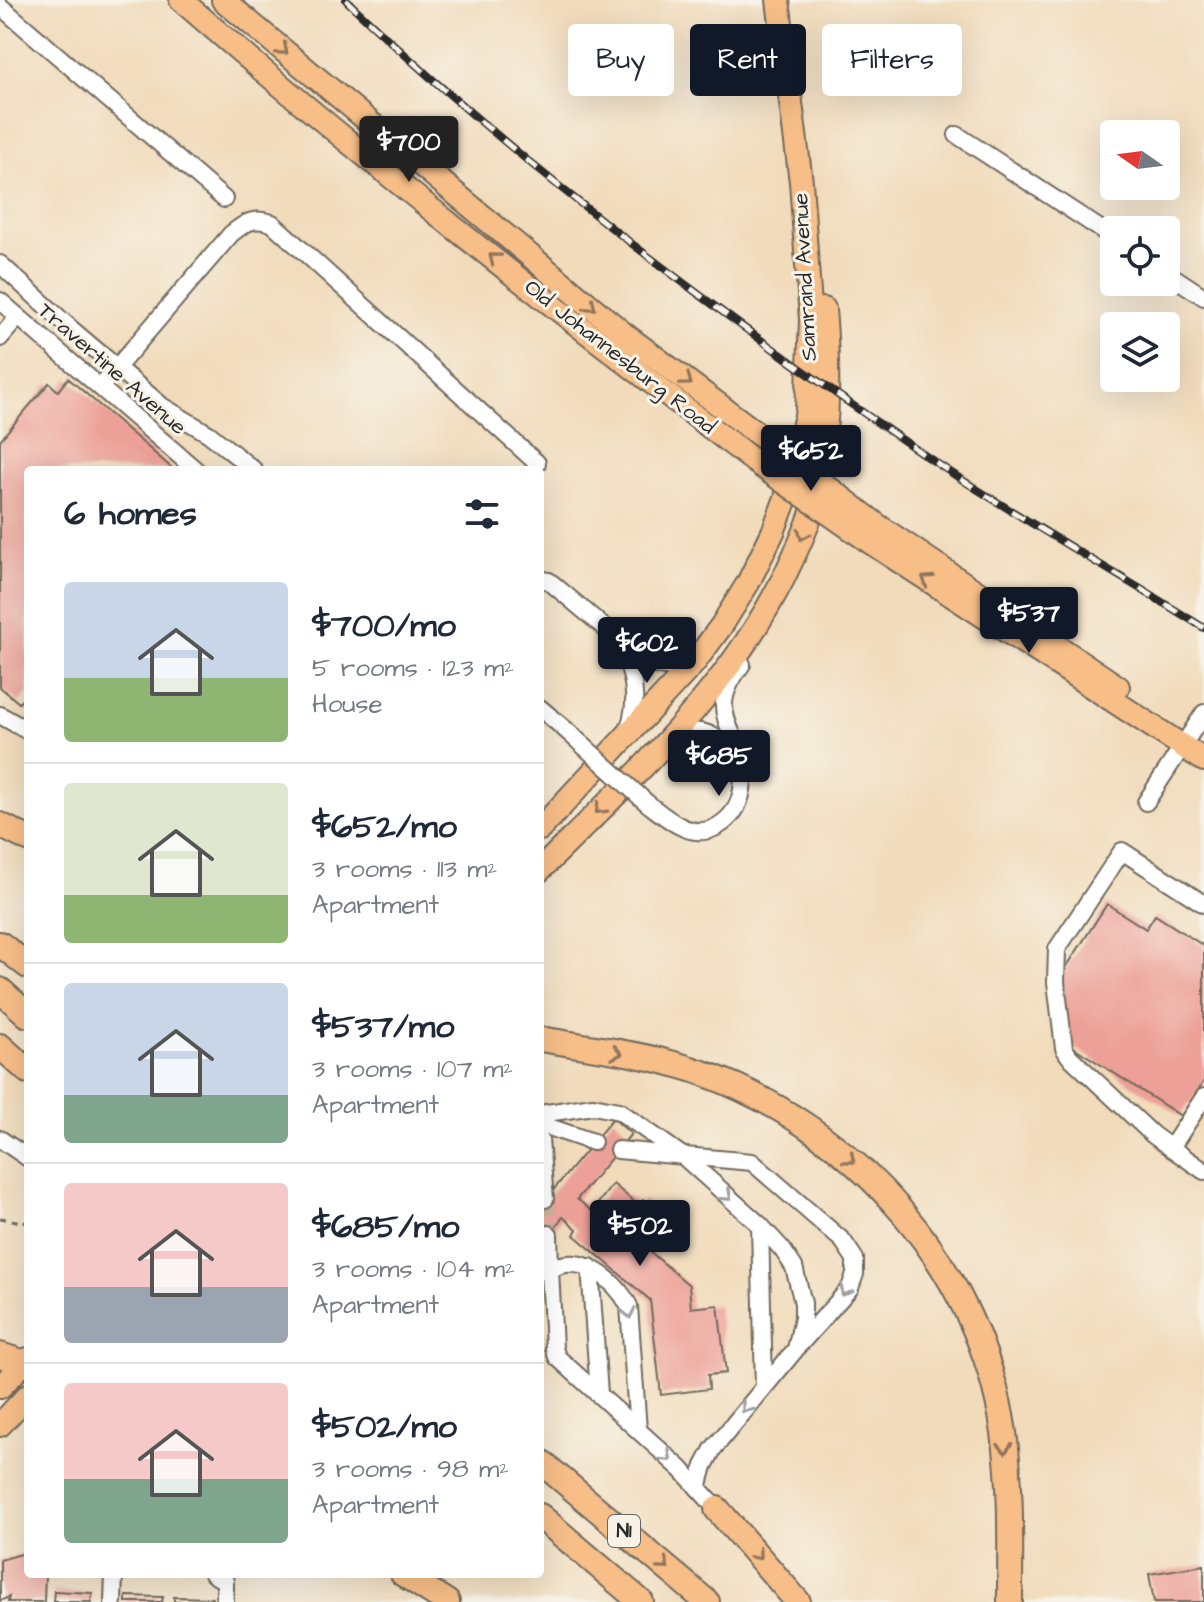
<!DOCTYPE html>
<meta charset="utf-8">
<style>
body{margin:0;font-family:"Architects Daughter",sans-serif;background:#f6f6f7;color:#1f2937;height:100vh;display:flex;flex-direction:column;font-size:30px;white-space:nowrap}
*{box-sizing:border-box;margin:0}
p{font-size:26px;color:#747a83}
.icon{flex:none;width:44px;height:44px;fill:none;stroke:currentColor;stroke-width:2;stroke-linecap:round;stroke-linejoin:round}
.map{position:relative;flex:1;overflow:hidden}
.side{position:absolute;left:24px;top:466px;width:520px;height:1112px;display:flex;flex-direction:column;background:#fff;border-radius:8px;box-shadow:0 8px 32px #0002}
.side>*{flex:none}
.guide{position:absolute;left:568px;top:24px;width:516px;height:72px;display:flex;gap:16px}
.needle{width:52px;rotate:284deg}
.fabs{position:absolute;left:1100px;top:120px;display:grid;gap:16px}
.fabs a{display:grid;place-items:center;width:80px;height:80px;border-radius:8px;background:#fff;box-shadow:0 8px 32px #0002;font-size:40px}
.price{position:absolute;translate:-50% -68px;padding:0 18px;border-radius:8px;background:#111827;color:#fff;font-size:26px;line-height:52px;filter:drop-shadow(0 2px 4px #0008)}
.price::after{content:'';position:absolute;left:50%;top:48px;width:24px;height:18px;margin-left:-12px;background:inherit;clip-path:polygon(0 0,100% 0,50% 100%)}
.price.current{background:#222;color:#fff}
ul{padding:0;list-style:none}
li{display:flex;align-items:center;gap:24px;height:200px;padding:0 40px}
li+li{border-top:2px solid #e0e1e3}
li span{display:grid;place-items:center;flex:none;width:224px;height:160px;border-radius:8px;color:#555}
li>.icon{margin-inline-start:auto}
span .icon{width:96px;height:96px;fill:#fffc;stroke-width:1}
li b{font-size:34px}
h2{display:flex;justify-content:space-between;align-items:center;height:96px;padding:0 40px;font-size:34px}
.pill{padding:0 28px;border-radius:8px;background:#fff;box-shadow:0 8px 32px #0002;font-size:28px;line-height:72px}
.pill.current{background:#111827;color:#fff}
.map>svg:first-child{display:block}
</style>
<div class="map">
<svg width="1204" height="1602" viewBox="0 0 1204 1602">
<rect width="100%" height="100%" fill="#f7f3e8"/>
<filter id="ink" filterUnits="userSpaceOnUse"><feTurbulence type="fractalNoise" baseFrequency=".0125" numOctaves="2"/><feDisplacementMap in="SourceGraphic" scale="16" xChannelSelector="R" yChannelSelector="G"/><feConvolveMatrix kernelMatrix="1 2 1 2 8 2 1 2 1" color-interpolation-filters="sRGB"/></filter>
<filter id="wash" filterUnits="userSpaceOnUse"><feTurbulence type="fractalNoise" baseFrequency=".006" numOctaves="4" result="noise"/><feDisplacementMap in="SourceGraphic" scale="32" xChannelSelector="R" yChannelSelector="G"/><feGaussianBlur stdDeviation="1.8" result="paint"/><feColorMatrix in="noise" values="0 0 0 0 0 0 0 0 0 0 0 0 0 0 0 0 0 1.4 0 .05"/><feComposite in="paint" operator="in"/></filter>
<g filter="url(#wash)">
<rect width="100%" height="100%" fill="#f1dbbb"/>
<g id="blocks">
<g fill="#eda097">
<polygon points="68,378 174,470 28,470 28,693 19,703 0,687 0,440 49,383 58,391"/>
<polygon points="1107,904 1146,929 1155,915 1204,946 1204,1081 1181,1116 1064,1041 1060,977"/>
<polygon points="613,1118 631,1134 577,1199 592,1211 613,1184 639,1206 643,1200 661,1216 654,1224 643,1215 628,1233 689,1285 691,1308 718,1305 726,1373 708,1375 709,1389 661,1395 650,1300 574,1235 577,1229 563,1217 540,1245 540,1206"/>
<polygon points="28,1552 28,1574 45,1574 44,1602 8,1602 9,1597 0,1601 0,1560"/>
<polygon points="1204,1565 1204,1602 1154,1602 1149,1574"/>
<polygon points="54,1591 92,1593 91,1602 53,1602"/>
<polygon points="126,1596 163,1597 162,1602 126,1602"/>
<polygon points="174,1597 212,1598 212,1602 174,1602"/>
</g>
</g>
</g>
<g filter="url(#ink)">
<use href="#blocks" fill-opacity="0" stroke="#70695d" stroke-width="2"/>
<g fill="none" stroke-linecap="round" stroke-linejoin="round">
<polyline stroke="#c9b89e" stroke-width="16" stroke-dasharray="16 8" stroke-linecap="butt" points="545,1199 549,1234"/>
<defs>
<g id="minor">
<polyline points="0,6 224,199"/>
<polyline points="957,135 1114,238"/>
<polyline points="0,264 70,328 162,406 209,434 254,470"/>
<polyline points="1166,272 1204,297"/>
<polyline points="0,301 196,470"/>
<polyline points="0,338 18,317"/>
<path d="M101,386L231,234C246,222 253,217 272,223L537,463"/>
<path d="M540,579L549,581L642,659C660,669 674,670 694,663"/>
<path d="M619,641C632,672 641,698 628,730"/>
<polyline points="540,708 566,730"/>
<polyline points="0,715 28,731"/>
<path d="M671,737C704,725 713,734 738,756"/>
<polyline points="1146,802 1204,713"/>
<path d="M647,803C667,818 691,842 718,826C747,809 747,773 736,744C731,731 723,717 724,703C725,688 734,676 742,664"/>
<polyline points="1204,1097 1171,1148 1204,1171"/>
<polyline points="540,1114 593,1106 619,1111 684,1157 760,1225 782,1249 794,1267 803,1303 803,1318 796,1349 713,1449 704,1466 698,1488"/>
<polyline points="540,1124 593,1142"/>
<polyline points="0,1139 28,1158"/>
<polyline points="540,1139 545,1199"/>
<polyline points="1171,1148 1153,1135 1069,1056 1064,1048 1056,982 1057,949 1122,851 1204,904"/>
<polyline points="618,1150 752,1162 843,1241 855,1259 855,1274 850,1288 800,1344"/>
<polyline points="760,1225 764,1387"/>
<path d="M549,1234L550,1270C579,1251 615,1279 629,1306L638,1430"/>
<polyline points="590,1267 599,1394"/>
<polyline points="540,1271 550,1270 554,1348 557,1357 681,1469 717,1509"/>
<polyline points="213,1574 225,1581 225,1602"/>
<polyline points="113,1602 114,1574"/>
</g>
<g id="major">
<path d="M181,0C365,161 559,312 754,461"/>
<polyline points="223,0 624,334 770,443"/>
<polyline points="880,527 1118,687"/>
<polyline points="870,542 1204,760"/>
<polyline points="540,829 694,663 722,625 748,583 773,532 786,498 807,411 811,320 801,182 778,0"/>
<path d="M540,870C634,776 737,683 792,560C799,545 806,530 811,515C829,447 830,379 824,309"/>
<polyline points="0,1387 28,1359"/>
<polyline points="0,1425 28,1395"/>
</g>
<g id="highway">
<polyline points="0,825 28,839"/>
<polyline points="0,944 28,966"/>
<polyline points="0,990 28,1015"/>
<path d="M540,1039C593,1048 649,1054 700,1072C856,1127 980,1268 1004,1433C1012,1488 1010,1546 1010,1602"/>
<polyline points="0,1046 28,1071"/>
<polyline points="0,1355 28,1364"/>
<polyline points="540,1461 707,1602"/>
<polyline points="717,1509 798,1602"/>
<polyline points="540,1516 641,1602"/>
<polyline points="403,1574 447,1602"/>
</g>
</defs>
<use href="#minor" stroke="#70695d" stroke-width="20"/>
<use href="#major" stroke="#70695d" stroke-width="26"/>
<use href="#highway" stroke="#70695d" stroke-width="28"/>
<polyline stroke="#70695d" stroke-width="3" stroke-dasharray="6 6" stroke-linecap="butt" points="0,1218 28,1223"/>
<use href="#minor" stroke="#fff" stroke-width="16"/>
<use href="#major" stroke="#f7be88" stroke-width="22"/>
<use href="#highway" stroke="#f7be88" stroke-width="24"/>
<defs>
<path id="rail" d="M346,0C524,170 723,317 926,456C1016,517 1112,570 1204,628"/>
</defs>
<use href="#rail" stroke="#2b2b2b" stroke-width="8"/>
<use href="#rail" stroke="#f7f3e8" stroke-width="5" stroke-dasharray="15" stroke-linecap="butt"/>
<defs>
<polyline id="minor-bridge" points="566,730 647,803"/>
<g id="major-bridge">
<polyline points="770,443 880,527"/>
<polyline points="754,461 870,542"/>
</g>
</defs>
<use href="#minor-bridge" stroke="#70695d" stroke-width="20" stroke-linecap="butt"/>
<use href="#major-bridge" stroke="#70695d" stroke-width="26" stroke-linecap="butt"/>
<use href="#minor-bridge" stroke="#fff" stroke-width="16"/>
<use href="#major-bridge" stroke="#f7be88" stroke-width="22"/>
</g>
<defs><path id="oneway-chevron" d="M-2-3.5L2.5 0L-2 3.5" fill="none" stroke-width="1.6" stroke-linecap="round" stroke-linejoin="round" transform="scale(2)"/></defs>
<g stroke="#91745a">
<use href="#oneway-chevron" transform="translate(283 50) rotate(40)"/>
<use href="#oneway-chevron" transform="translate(494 258) rotate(-141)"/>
<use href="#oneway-chevron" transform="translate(591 306) rotate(40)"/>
<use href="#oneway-chevron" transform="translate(687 381) rotate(37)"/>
<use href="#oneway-chevron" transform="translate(803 535) rotate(113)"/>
<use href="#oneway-chevron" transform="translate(927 580) rotate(-147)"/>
<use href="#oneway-chevron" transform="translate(600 809) rotate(135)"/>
<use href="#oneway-chevron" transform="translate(617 1053) rotate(10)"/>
<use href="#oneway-chevron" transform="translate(850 1159) rotate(40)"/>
<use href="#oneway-chevron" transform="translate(1005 1448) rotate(87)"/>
<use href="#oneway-chevron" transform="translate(757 1555) rotate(49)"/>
<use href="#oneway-chevron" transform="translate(664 1565) rotate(40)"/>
</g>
<g stroke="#a0a0a0">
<use href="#oneway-chevron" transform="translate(727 1196) rotate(42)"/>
<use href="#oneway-chevron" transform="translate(845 1291) rotate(124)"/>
<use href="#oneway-chevron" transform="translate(629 1313) rotate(78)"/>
<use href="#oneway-chevron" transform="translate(746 1408) rotate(129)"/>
<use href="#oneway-chevron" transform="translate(667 1457) rotate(43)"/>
</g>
</g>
<g text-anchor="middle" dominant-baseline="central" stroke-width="6" stroke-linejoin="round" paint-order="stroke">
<rect fill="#f7f3e8" stroke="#686764" stroke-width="2" x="608" y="1515" width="32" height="32" rx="6"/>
<g font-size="20" font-weight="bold" fill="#2b2b2b">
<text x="624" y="1531">N1</text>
</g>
<g font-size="22" fill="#2b2b2b" stroke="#f7f3e8">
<text transform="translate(805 277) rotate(-93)">Samrand Avenue</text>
<text transform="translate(620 357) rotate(38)">Old Johannesburg Road</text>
<text transform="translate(112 369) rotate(41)">Travertine Avenue</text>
</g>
</g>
</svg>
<div class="fabs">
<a><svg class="needle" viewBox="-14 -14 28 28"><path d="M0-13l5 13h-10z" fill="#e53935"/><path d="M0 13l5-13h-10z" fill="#747a83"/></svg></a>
<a><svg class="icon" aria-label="locate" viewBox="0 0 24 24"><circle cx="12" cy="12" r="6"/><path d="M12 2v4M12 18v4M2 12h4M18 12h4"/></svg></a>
<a><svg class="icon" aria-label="layers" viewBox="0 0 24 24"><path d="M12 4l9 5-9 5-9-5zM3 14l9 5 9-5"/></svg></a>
</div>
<b class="price current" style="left:409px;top:184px">$700</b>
<b class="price" style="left:811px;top:493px">$652</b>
<b class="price" style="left:1029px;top:655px">$537</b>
<b class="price" style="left:647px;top:685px">$602</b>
<b class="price" style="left:719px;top:798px">$685</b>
<b class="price" style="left:640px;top:1268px">$502</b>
<div class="guide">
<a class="pill">Buy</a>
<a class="pill current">Rent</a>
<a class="pill">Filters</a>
</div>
<section class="side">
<h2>6 homes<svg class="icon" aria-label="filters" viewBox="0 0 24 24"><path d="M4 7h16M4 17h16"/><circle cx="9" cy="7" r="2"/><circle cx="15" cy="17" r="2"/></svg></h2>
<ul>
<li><span style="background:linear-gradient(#c9d6e8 60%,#8fb573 0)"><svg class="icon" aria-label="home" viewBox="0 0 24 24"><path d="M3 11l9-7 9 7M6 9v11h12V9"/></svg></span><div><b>$700/mo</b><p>5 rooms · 123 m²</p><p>House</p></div></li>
<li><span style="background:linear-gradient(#dfe7d0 70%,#8fb573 0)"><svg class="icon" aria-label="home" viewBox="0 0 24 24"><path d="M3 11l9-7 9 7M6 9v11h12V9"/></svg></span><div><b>$652/mo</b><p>3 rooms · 113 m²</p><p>Apartment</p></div></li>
<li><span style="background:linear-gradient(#c9d6e8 70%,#7fa58c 0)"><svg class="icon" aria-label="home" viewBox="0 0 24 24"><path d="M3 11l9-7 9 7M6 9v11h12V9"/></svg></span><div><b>$537/mo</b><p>3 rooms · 107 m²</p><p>Apartment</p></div></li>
<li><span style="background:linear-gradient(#f6c9c9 65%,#9aa5b1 0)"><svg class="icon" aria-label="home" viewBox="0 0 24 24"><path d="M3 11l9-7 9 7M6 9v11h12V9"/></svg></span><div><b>$685/mo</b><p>3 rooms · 104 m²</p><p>Apartment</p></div></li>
<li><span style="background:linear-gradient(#f6c9c9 60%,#7fa58c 0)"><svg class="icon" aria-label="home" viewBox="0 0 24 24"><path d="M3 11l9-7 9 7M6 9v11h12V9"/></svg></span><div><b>$502/mo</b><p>3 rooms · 98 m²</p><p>Apartment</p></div></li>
</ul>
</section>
</div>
